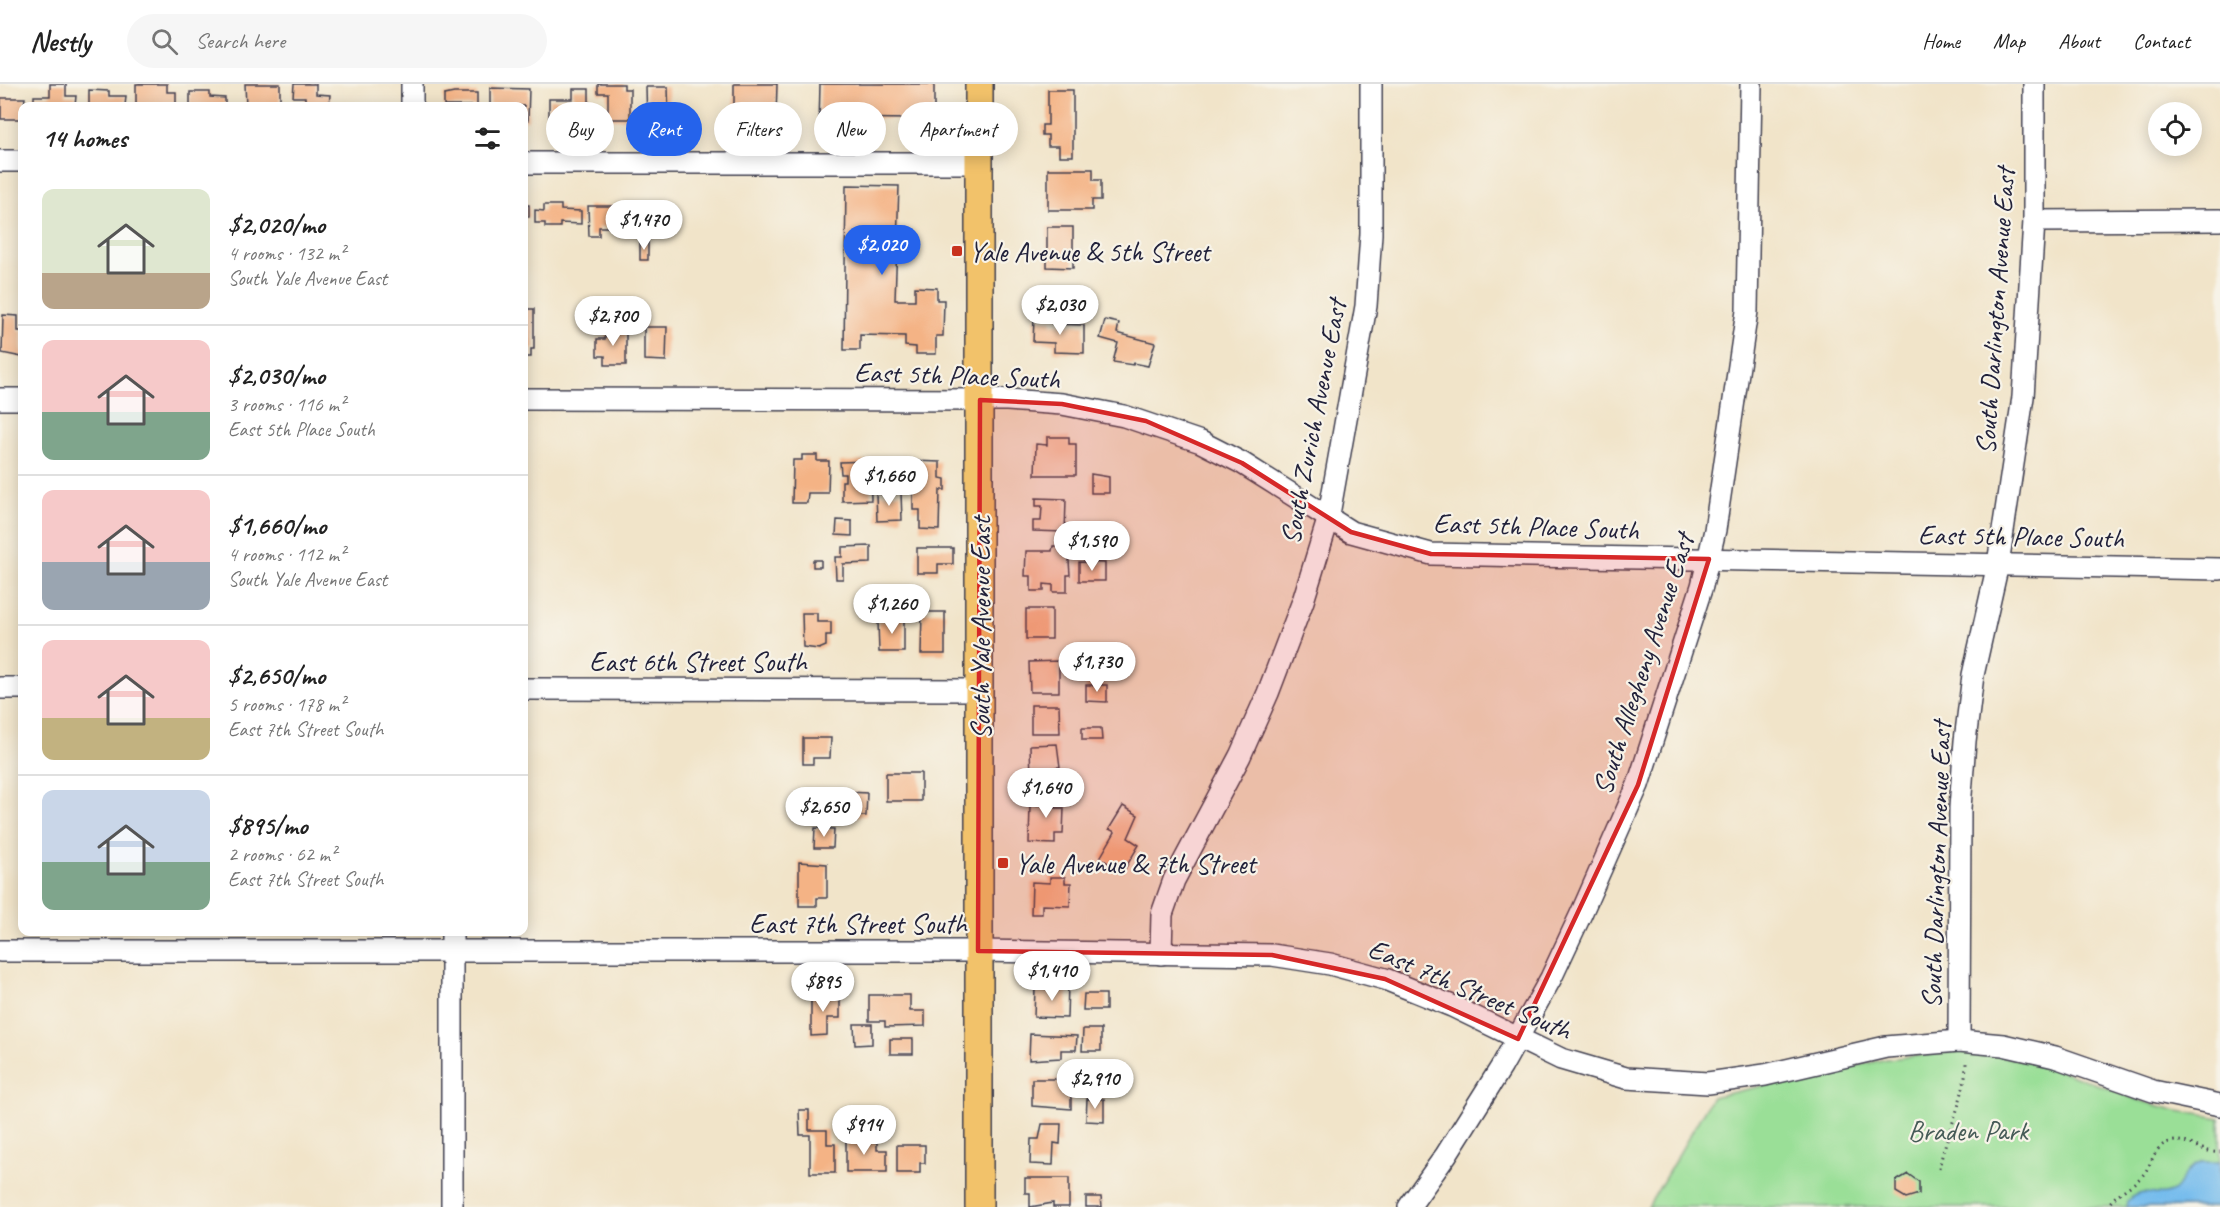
<!DOCTYPE html>
<meta charset="utf-8">
<style>
body{margin:0;font-family:Caveat,sans-serif;background:#f6f6f6;color:#222;height:100vh;display:flex;flex-direction:column;font-size:22px;white-space:nowrap}
*{box-sizing:border-box;margin:0}
p{font-size:20px;color:#767676}
.icon{flex:none;width:33px;height:33px;fill:none;stroke:currentColor;stroke-width:2;stroke-linecap:round;stroke-linejoin:round}
.map{position:relative;flex:1;overflow:hidden}
.drawer{position:absolute;left:18px;top:18px;width:510px;height:834px;display:flex;flex-direction:column;background:#fff;border-radius:12px;box-shadow:0 3px 15px #0003}
.drawer>*{flex:none}
.guide{position:absolute;left:546px;top:18px;width:570px;height:54px;display:flex;gap:12px}
.buttons{position:absolute;left:2148px;top:18px;display:grid;gap:12px}
.buttons a{display:grid;place-items:center;width:54px;height:54px;border-radius:50%;background:#fff;box-shadow:0 3px 15px #0003;font-size:30px}
.price{position:absolute;translate:-50% -51px;padding:0 14px;border-radius:21px;background:#fff;color:#222;font-size:20px;line-height:39px;filter:drop-shadow(0 2px 3px #0008)}
.price::after{content:'';position:absolute;left:50%;top:36px;width:18px;height:14px;margin-left:-9px;background:inherit;clip-path:polygon(0 0,100% 0,50% 100%)}
.price.current{background:#2563eb;color:#fff}
ul{padding:0;list-style:none}
li{display:flex;align-items:center;gap:18px;height:150px;padding:0 24px}
li+li{border-top:2px solid #e0e0e0}
li span{display:grid;place-items:center;flex:none;width:168px;height:120px;border-radius:12px;color:#555}
li>.icon{margin-inline-start:auto}
span .icon{width:72px;height:72px;fill:#fffc;stroke-width:1}
li b{font-size:26px}
h2{display:flex;justify-content:space-between;align-items:center;height:72px;padding:0 24px;font-size:26px}
.pill{padding:0 21px;border-radius:27px;background:#fff;box-shadow:0 3px 15px #0003;font-size:21px;line-height:54px}
.pill.current{background:#2563eb;color:#fff}
header{display:flex;align-items:center;gap:36px;box-sizing:border-box;height:84px;padding:0 30px;background:#fff;border-bottom:2px solid #e0e0e0}
header strong{font-size:28px}
nav{display:flex;gap:33px;margin-inline-start:auto;font-size:21px}
.search{width:420px;height:54px;background:#f6f6f6;display:flex;align-items:center;gap:15px;box-sizing:border-box;padding:0 21px;border-radius:33px;color:#767676;font-size:22px}
.map>svg:first-child{display:block}
</style>
<header>
<strong>Nestly</strong>
<div class="search"><svg class="icon" aria-label="search" viewBox="0 0 24 24"><circle cx="10" cy="10" r="6"/><path d="M15 15l6 6"/></svg>Search here</div>
<nav><a>Home</a><a>Map</a><a>About</a><a>Contact</a></nav>
</header>
<div class="map">
<svg width="2220" height="1123" viewBox="0 0 2220 1123">
<rect width="100%" height="100%" fill="#f7f3e8"/>
<filter id="ink" filterUnits="userSpaceOnUse"><feTurbulence type="fractalNoise" baseFrequency=".0167" numOctaves="2"/><feDisplacementMap in="SourceGraphic" scale="12" xChannelSelector="R" yChannelSelector="G"/><feConvolveMatrix kernelMatrix="1 2 1 2 8 2 1 2 1" color-interpolation-filters="sRGB"/></filter>
<filter id="wash" filterUnits="userSpaceOnUse"><feTurbulence type="fractalNoise" baseFrequency=".008" numOctaves="4" result="noise"/><feDisplacementMap in="SourceGraphic" scale="24" xChannelSelector="R" yChannelSelector="G"/><feGaussianBlur stdDeviation="1.35" result="paint"/><feColorMatrix in="noise" values="0 0 0 0 0 0 0 0 0 0 0 0 0 0 0 0 0 1.4 0 .05"/><feComposite in="paint" operator="in"/></filter>
<g filter="url(#wash)">
<rect width="100%" height="100%" fill="#f1e4c9"/>
<polygon fill="#9adf97" stroke="#5e8069" stroke-width="1.5" points="1962,967 1997,971 2046,981 2141,1017 2178,1027 2220,1034 2220,1123 1648,1123 1712,1013 1887,975"/>
<path fill="#75bced" stroke="#4c6f94" stroke-width="1.5" d="M2203,1078H2220V1123H2126L2127,1117C2131,1114 2139,1109 2144,1109C2155,1109 2162,1113 2173,1107C2185,1099 2177,1088 2203,1078Z"/>
<g id="blocks">
<g fill="#f4b385">
<polygon points="50,0 66,0 66,12 76,12 75,22 34,22 34,12 50,12"/>
<polygon points="136,0 167,0 167,8 176,8 176,22 136,22"/>
<polygon points="245,0 280,0 280,22 246,22"/>
<polygon points="294,0 316,0 316,10 330,11 329,22 305,22 305,13 293,13"/>
<polygon points="598,0 624,0 624,5 630,5 630,35 608,35 608,9 598,9"/>
<polygon points="734,0 777,0 776,34 734,33"/>
<polygon points="820,0 934,0 934,40 911,40 911,35 835,34 835,42 819,41"/>
<polygon points="646,3 668,3 669,38 647,39"/>
<polygon points="490,4 529,5 528,36 524,36 524,22 490,21"/>
<polygon points="573,5 589,5 589,34 549,34 549,15 573,15"/>
<polygon points="89,6 109,7 109,12 126,12 125,22 89,22"/>
<polygon points="1048,6 1073,6 1073,72 1059,72 1059,62 1048,62 1048,51 1042,51 1042,41 1048,41"/>
<polygon points="190,8 210,8 210,13 225,14 225,22 190,22"/>
<polygon points="454,9 477,9 477,22 444,22 444,11"/>
<polygon points="1,14 25,14 22,35 1,35"/>
<polygon points="1048,85 1093,85 1093,96 1101,96 1101,116 1092,116 1092,126 1048,126"/>
<polygon points="846,101 899,102 895,216 915,216 915,203 937,204 937,216 944,216 943,252 936,252 936,270 916,270 916,263 905,262 905,252 860,251 860,266 844,266"/>
<rect x="524" y="121" width="5" height="12"/>
<polygon points="544,121 561,121 561,126 581,127 581,140 560,139 560,143 545,143 545,139 535,139 535,126 544,127"/>
<polygon points="588,122 626,122 626,143 599,143 599,152 589,152"/>
<rect x="647" y="122" width="26" height="24"/>
<polygon points="1047,143 1073,143 1073,184 1047,183"/>
<rect x="640" y="158" width="8" height="18"/>
<polygon points="524,225 534,225 534,265 531,265 531,273 524,273"/>
<polygon points="3,231 18,232 18,247 22,247 22,273 2,269"/>
<polygon points="1034,235 1052,236 1052,240 1084,241 1084,269 1054,268 1054,259 1033,258"/>
<polygon points="1105,236 1119,239 1117,249 1155,259 1148,282 1134,279 1133,281 1113,278 1118,259 1100,254"/>
<polygon points="606,243 626,244 626,281 605,281 605,272 597,272 597,255 605,255"/>
<polygon points="644,243 667,243 666,277 644,276"/>
<polygon points="1047,353 1069,353 1069,360 1076,360 1076,391 1035,391 1036,360 1047,361"/>
<polygon points="802,371 817,371 817,377 829,377 828,409 808,409 807,419 792,419 793,376 802,376"/>
<polygon points="870,377 871,416 842,417 842,397 845,397 845,390 841,390 840,378"/>
<polygon points="913,377 940,378 940,394 945,395 945,406 940,406 939,446 920,445 920,426 913,426"/>
<polygon points="1091,390 1109,393 1109,409 1091,409"/>
<polygon points="901,409 902,436 877,437 876,410"/>
<polygon points="1036,414 1066,415 1065,448 1033,447 1033,437 1041,437 1042,422 1036,422"/>
<polygon points="837,436 852,437 852,452 836,451"/>
<polygon points="871,462 871,479 843,480 843,495 836,495 835,473 842,473 842,463"/>
<polygon points="1053,462 1068,462 1070,491 1067,491 1067,508 1053,508 1053,501 1044,500 1044,507 1031,507 1031,492 1025,492 1026,467 1052,467"/>
<polygon points="917,464 953,464 953,480 938,480 938,489 917,489"/>
<rect x="813" y="476" width="8" height="7"/>
<polygon points="1079,478 1105,479 1105,497 1079,497"/>
<rect x="1026" y="525" width="26" height="30"/>
<polygon points="922,528 945,528 945,570 921,570"/>
<polygon points="802,529 817,529 817,538 831,538 831,551 826,551 826,562 819,565 803,563"/>
<polygon points="889,533 904,533 904,568 879,568 878,537 889,537"/>
<polygon points="1059,577 1059,608 1030,608 1029,578"/>
<polygon points="1086,601 1107,601 1107,618 1086,617"/>
<polygon points="1031,621 1059,621 1060,649 1031,649"/>
<polygon points="1082,644 1101,644 1102,656 1082,656"/>
<polygon points="803,654 831,654 830,674 813,674 813,680 803,680"/>
<polygon points="1057,660 1060,683 1056,683 1056,694 1031,694 1030,661"/>
<rect x="886" y="689" width="35" height="28"/>
<polygon points="1038,705 1055,705 1055,724 1064,724 1063,750 1055,750 1055,760 1029,759 1030,721 1038,721"/>
<polygon points="849,708 867,709 866,732 848,732"/>
<polygon points="1123,722 1138,731 1128,754 1139,761 1123,788 1100,774 1115,748 1109,745"/>
<polygon points="815,744 834,745 833,764 814,764"/>
<polygon points="799,778 827,780 827,814 817,814 817,822 799,822"/>
<polygon points="1050,793 1065,793 1065,799 1071,799 1070,822 1042,821 1042,830 1031,830 1032,798 1050,799"/>
<polygon points="1057,900 1068,900 1067,934 1034,933 1035,904 1057,905"/>
<polygon points="1084,910 1106,910 1106,926 1083,926"/>
<polygon points="869,911 910,911 910,927 925,927 925,942 885,943 885,937 869,937"/>
<polygon points="811,912 840,912 840,934 827,934 827,951 811,952"/>
<polygon points="854,940 872,940 872,960 855,961"/>
<polygon points="1083,945 1101,945 1101,967 1082,967"/>
<polygon points="1030,950 1077,952 1076,966 1061,966 1061,974 1029,976"/>
<rect x="890" y="955" width="23" height="15"/>
<polygon points="1032,995 1071,995 1071,1025 1032,1022"/>
<polygon points="1087,1015 1104,1015 1104,1038 1086,1037"/>
<polygon points="799,1026 809,1026 809,1046 827,1046 827,1060 835,1060 835,1089 810,1089 810,1051 800,1051"/>
<polygon points="1042,1040 1061,1040 1060,1060 1054,1059 1053,1081 1030,1080 1031,1055 1039,1055"/>
<polygon points="846,1050 856,1050 856,1058 877,1058 877,1066 887,1066 887,1088 846,1088"/>
<polygon points="897,1061 925,1061 925,1079 920,1079 920,1089 897,1089"/>
<polygon points="1908,1090 1919,1098 1919,1110 1906,1114 1896,1108 1896,1097"/>
<polygon points="1025,1094 1069,1094 1069,1123 1053,1123 1053,1119 1030,1123 1030,1109 1025,1109"/>
<polygon points="1086,1113 1101,1113 1102,1123 1086,1123"/>
</g>
</g>
</g>
<g filter="url(#ink)">
<use href="#blocks" fill-opacity="0" stroke="#413f50" stroke-width="1.5"/>
<g fill="none" stroke-linecap="round" stroke-linejoin="round">
<defs>
<g id="minor">
<polyline points="412,0 412,22"/>
<polyline points="0,77 22,77"/>
<polyline points="524,79 979,79"/>
<polyline points="2034,137 2220,136"/>
<polyline points="0,315 22,315"/>
<polyline points="524,315 1007,316 1062,320 1124,332 1201,358 1242,379 1351,448 1431,470 2220,485"/>
<polyline points="0,604 22,604"/>
<polyline points="524,605 980,606"/>
<polyline points="452,848 452,1123"/>
<polyline points="0,867 978,867 1272,871 1330,880 1385,895 1452,922 1561,975 1626,994 1708,999 1765,991 1886,963 1959,957 2003,961 2055,973 2153,1007 2220,1021"/>
<polyline points="1161,870 1162,830 1174,796 1240,672 1268,609 1303,517 1328,436 1366,222 1371,150 1371,0"/>
<polyline points="1959,957 1960,724 1965,657 1973,591 1998,480 2023,313 2034,137 2034,0"/>
<polyline points="1409,1123 1446,1071 1502,982 1551,894 1581,830 1638,701 1702,502 1715,446 1747,227 1751,0"/>
</g>
<polyline id="major" points="979,1123 979,0"/>
</defs>
<use href="#minor" stroke="#413f50" stroke-width="24"/>
<use href="#major" stroke="#413f50" stroke-width="30"/>
<g stroke="#413f50" stroke-width="3" stroke-dasharray="1.5 4.5" stroke-linecap="butt">
<path d="M1939,1085C1946,1048 1966,1016 1966,977"/>
<path d="M2107,1123C2116,1108 2131,1104 2142,1092C2154,1080 2152,1059 2175,1057C2191,1056 2204,1070 2220,1068"/>
</g>
<use href="#minor" stroke="#fff" stroke-width="21"/>
<use href="#major" stroke="#f2c26a" stroke-width="27"/>
</g>
</g>
<path fill="#d62828" fill-opacity="0.2" stroke="#d62828" stroke-width="4.5" stroke-linejoin="round" d="M980,316L1062,320L1146,337L1242,379L1351,448L1431,470L1709,475L1638,701L1518,955L1385,895L1272,871L978,867Z"/>
<g fill="#c8321e" stroke="#f7f3e8" stroke-width="2">
<rect x="951" y="161" width="12" height="12" rx="3"/>
<rect x="997" y="773" width="12" height="12" rx="3"/>
</g>
<g text-anchor="middle" dominant-baseline="central" stroke-width="4.5" stroke-linejoin="round" paint-order="stroke">
<g font-size="28" fill="#22223b" stroke="#f7f3e8" text-anchor="start">
<text x="969" y="167">Yale Avenue &amp; 5th Street</text>
<text x="1015" y="779">Yale Avenue &amp; 7th Street</text>
</g>
<g font-size="28" fill="#22223b" stroke="#f7f3e8">
<text transform="translate(1995 227) rotate(-86)">South Darlington Avenue East</text>
<text transform="translate(957 291) rotate(2)">East 5th Place South</text>
<text transform="translate(1313 338) rotate(-79)">South Zurich Avenue East</text>
<text transform="translate(1536 442) rotate(2)">East 5th Place South</text>
<text transform="translate(2021 452) rotate(1)">East 5th Place South</text>
<text transform="translate(980 544) rotate(-90)">South Yale Avenue East</text>
<text x="698" y="577">East 6th Street South</text>
<text transform="translate(1643 580) rotate(-72)">South Allegheny Avenue East</text>
<text transform="translate(1936 781) rotate(-88)">South Darlington Avenue East</text>
<text x="858" y="839">East 7th Street South</text>
<text transform="translate(1470 905) rotate(23)">East 7th Street South</text>
</g>
<g font-size="28" fill="#465b57" stroke="#f7f3e8">
<text x="1968" y="1046">Braden Park</text>
</g>
</g>
</svg>
<div class="buttons">
<a><svg class="icon" aria-label="locate" viewBox="0 0 24 24"><circle cx="12" cy="12" r="6"/><path d="M12 2v4M12 18v4M2 12h4M18 12h4"/></svg></a>
</div>
<b class="price" style="left:644px;top:167px">$1,470</b>
<b class="price current" style="left:882px;top:192px">$2,020</b>
<b class="price" style="left:1060px;top:252px">$2,030</b>
<b class="price" style="left:613px;top:263px">$2,700</b>
<b class="price" style="left:889px;top:423px">$1,660</b>
<b class="price" style="left:1092px;top:488px">$1,590</b>
<b class="price" style="left:892px;top:551px">$1,260</b>
<b class="price" style="left:1097px;top:609px">$1,730</b>
<b class="price" style="left:1046px;top:735px">$1,640</b>
<b class="price" style="left:824px;top:754px">$2,650</b>
<b class="price" style="left:1052px;top:918px">$1,410</b>
<b class="price" style="left:823px;top:929px">$895</b>
<b class="price" style="left:1095px;top:1026px">$2,910</b>
<b class="price" style="left:864px;top:1072px">$914</b>
<div class="guide">
<a class="pill">Buy</a>
<a class="pill current">Rent</a>
<a class="pill">Filters</a>
<a class="pill">New</a>
<a class="pill">Apartment</a>
</div>
<section class="drawer">
<h2>14 homes<svg class="icon" aria-label="filters" viewBox="0 0 24 24"><path d="M4 7h16M4 17h16"/><circle cx="9" cy="7" r="2"/><circle cx="15" cy="17" r="2"/></svg></h2>
<ul>
<li><span style="background:linear-gradient(#dfe7d0 70%,#b9a48a 0)"><svg class="icon" aria-label="home" viewBox="0 0 24 24"><path d="M3 11l9-7 9 7M6 9v11h12V9"/></svg></span><div><b>$2,020/mo</b><p>4 rooms · 132 m²</p><p>South Yale Avenue East</p></div></li>
<li><span style="background:linear-gradient(#f6c9c9 60%,#7fa58c 0)"><svg class="icon" aria-label="home" viewBox="0 0 24 24"><path d="M3 11l9-7 9 7M6 9v11h12V9"/></svg></span><div><b>$2,030/mo</b><p>3 rooms · 116 m²</p><p>East 5th Place South</p></div></li>
<li><span style="background:linear-gradient(#f6c9c9 60%,#9aa5b1 0)"><svg class="icon" aria-label="home" viewBox="0 0 24 24"><path d="M3 11l9-7 9 7M6 9v11h12V9"/></svg></span><div><b>$1,660/mo</b><p>4 rooms · 112 m²</p><p>South Yale Avenue East</p></div></li>
<li><span style="background:linear-gradient(#f6c9c9 65%,#c2b280 0)"><svg class="icon" aria-label="home" viewBox="0 0 24 24"><path d="M3 11l9-7 9 7M6 9v11h12V9"/></svg></span><div><b>$2,650/mo</b><p>5 rooms · 178 m²</p><p>East 7th Street South</p></div></li>
<li><span style="background:linear-gradient(#c9d6e8 60%,#7fa58c 0)"><svg class="icon" aria-label="home" viewBox="0 0 24 24"><path d="M3 11l9-7 9 7M6 9v11h12V9"/></svg></span><div><b>$895/mo</b><p>2 rooms · 62 m²</p><p>East 7th Street South</p></div></li>
</ul>
</section>
</div>
